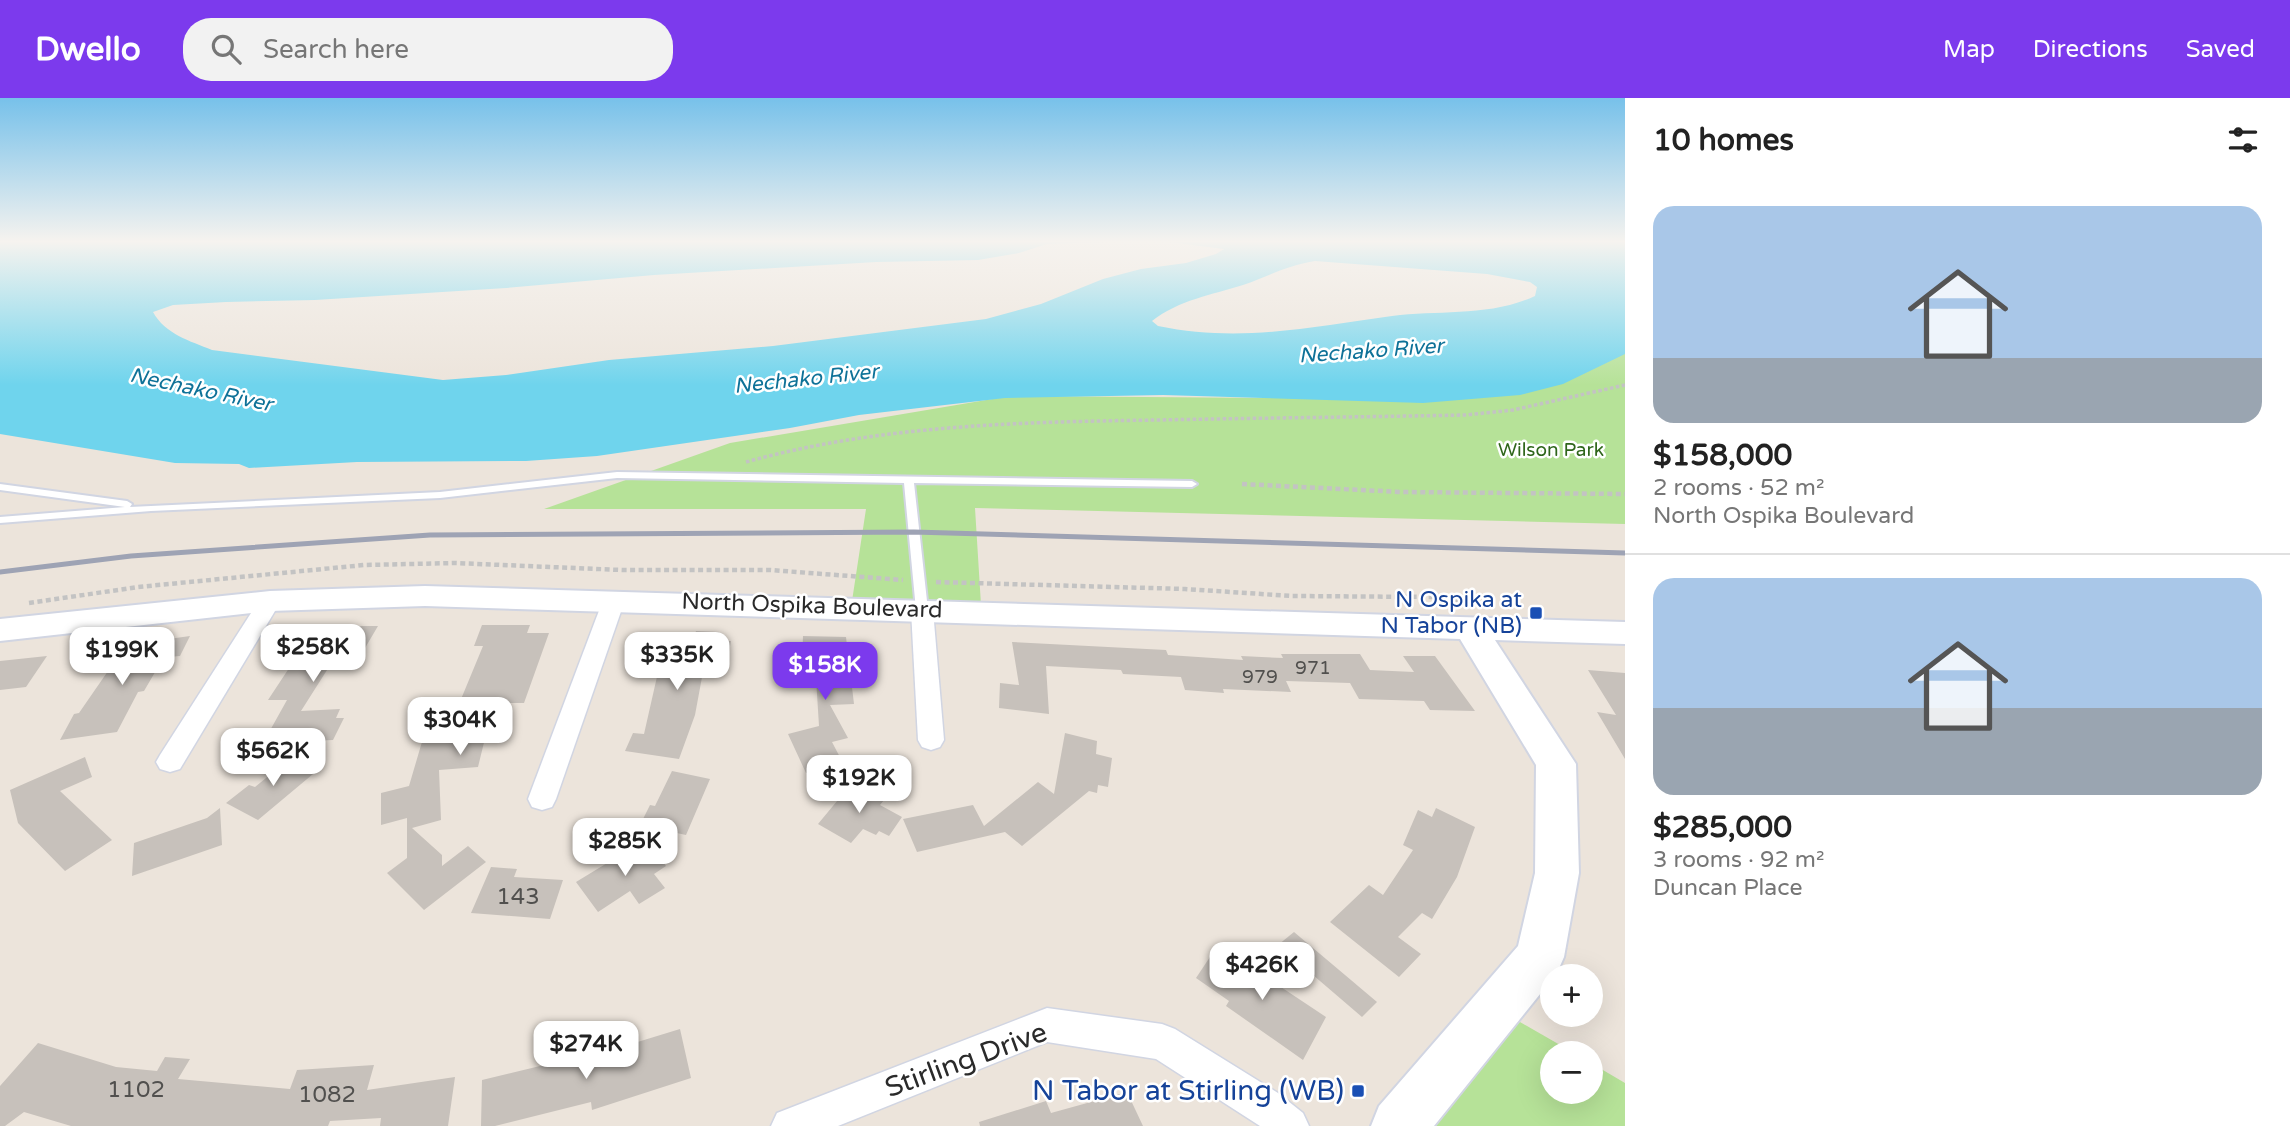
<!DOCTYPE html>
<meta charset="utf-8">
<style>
body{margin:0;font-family:"Varela Round",sans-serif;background:#f2f2f2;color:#222;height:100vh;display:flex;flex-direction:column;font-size:26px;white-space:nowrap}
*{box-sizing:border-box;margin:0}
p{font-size:23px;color:#767676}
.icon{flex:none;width:38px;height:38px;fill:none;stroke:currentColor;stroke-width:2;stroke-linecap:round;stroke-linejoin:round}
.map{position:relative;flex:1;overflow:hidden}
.panel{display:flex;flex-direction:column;background:#fff;width:665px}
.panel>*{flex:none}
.tools{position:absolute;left:1540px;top:866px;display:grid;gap:14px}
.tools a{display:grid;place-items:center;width:63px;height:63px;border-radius:50%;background:#fff;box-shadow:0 7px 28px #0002;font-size:35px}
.price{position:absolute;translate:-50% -60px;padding:0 16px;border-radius:14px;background:#fff;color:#222;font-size:23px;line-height:46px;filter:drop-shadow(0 2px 4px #0008)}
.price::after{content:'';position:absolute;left:50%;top:42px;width:21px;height:16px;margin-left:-10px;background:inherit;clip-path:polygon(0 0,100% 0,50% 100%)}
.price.on{background:#7c3aed;color:#fff}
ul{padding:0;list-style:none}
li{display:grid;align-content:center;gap:14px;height:371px;padding:0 28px}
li+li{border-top:2px solid #e0e0e0}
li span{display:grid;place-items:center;height:217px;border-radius:21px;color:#555}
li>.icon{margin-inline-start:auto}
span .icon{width:126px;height:126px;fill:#fffc;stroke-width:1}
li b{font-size:30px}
h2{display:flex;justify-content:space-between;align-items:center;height:84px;padding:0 28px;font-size:30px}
header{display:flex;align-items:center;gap:42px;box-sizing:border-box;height:98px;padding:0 35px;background:#7c3aed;color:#fff}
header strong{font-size:33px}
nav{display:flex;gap:38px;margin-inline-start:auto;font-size:24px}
.search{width:490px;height:63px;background:#f2f2f2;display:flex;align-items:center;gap:18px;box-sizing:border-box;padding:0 24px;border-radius:28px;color:#767676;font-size:26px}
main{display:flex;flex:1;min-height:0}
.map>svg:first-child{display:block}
</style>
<header>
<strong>Dwello</strong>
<div class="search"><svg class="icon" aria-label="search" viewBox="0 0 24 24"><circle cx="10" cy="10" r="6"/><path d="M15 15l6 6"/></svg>Search here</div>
<nav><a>Map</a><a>Directions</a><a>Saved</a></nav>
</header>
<main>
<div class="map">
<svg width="1625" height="1028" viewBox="0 0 1625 1028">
<rect width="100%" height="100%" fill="#ece4db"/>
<g fill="#b6e298">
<polygon points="1625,244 1625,426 975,410 981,507 852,503 866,411 544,411 730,345 1010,298 1278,300"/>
<polygon points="1506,916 1574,955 1552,956 1552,994 1591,994 1591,965 1625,985 1625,1028 1413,1028"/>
</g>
<path fill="#6fd4ed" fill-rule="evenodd" d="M0,143H1136L1047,146L1019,155L978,162L876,164L654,177L506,190L315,202L226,204L173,207L153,214C165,236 190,243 212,252L443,282L506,277L609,262L773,248L986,221L1041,206L1103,181L1141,171L1186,165L1216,156L1224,151L1161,143H1625V256L1563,286L1520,297L1423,305L1163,297L1005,300L859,317L790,330L597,358L526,363L357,364L249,370L239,366L175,365L0,336ZM1315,163L1487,176L1530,184L1537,189L1535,198C1490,219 1439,212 1392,218C1311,229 1240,245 1158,228L1152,223C1179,202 1211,197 1243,187C1270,178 1284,168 1315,163Z"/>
<g fill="#c7c1bb">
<polygon points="482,527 530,527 527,535 549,535 524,605 507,605 502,620 490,620 478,669 439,672 441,722 412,730 442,757 442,768 468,748 486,764 424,812 387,775 407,760 407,720 381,727 381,695 409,688 424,637 447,635 483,548 474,548"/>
<polygon points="309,528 378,528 365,550 341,550 301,613 340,611 336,620 344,620 333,642 263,645 287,602 268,602 303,549 295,549"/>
<polygon points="696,533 719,534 717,542 731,543 727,564 705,563 695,617 679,661 625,653 633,635 644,636 661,561 649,561 655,540 693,541"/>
<polygon points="190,538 180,558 168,559 161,564 144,593 138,594 117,634 60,642 74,616 79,615 126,547"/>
<polygon points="803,538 846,539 854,606 830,607 848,640 832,644 843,665 806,675 788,636 819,628 815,564 802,564"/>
<polygon points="1012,544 1166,552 1168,557 1243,562 1241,558 1283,560 1281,556 1360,556 1370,572 1414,574 1403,558 1435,558 1475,613 1430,612 1424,603 1359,601 1350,585 1286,583 1291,594 1223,591 1224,595 1185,592 1181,579 1123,576 1121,572 1046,568 1049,616 999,610 1000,585 1019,587"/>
<polygon points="47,558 26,589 0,592 0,563"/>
<polygon points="1588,572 1625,575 1625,661 1597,614 1616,617"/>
<polygon points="1065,635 1097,643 1096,656 1112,660 1108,689 1098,687 1097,695 1089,693 1022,748 1005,734 917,754 903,721 973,707 984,728 1038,684 1054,696"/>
<polygon points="293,658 319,671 258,722 226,705 249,687 255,689"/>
<polygon points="85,659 92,679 60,693 112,742 65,773 18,725 10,692"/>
<polygon points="672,673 710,681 686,737 640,727 650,707 655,708"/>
<polygon points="852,685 884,702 880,707 902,719 889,738 879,733 876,737 863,731 851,745 818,726"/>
<polygon points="220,710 222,747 132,778 134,745 207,720"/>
<polygon points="1436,710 1475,729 1457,779 1432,821 1422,815 1398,839 1421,856 1399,879 1330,824 1369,787 1383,797 1413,752 1403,747 1418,712 1432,719"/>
<polygon points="645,742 666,768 654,776 665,790 639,806 630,793 598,814 576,784"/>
<polygon points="491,769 517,771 514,779 563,782 550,821 471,815"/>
<polygon points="1294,834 1377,904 1362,919 1278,847"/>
<polygon points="1218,847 1326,919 1303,962 1226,908 1229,903 1196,880"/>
<polygon points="680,931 691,980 592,1012 591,1004 495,1028 481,1028 482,982 569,961 569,965"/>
<polygon points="38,945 116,969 157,973 165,959 190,961 178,981 290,991 297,972 374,967 367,992 455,979 448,1028 380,1028 381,1020 330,1023 328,1028 71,1028 24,1014 5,1028 0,1028 0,988"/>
<polygon points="1127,994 1143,1028 980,1028 979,1024 1046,1003 1051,1015"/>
</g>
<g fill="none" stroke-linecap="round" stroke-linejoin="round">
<defs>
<polygon id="lane" points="617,374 1192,383 1197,386 1192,389 914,385 928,512 922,516 916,512 904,385 617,380 440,400 151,413 0,425 0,419 125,409 0,392 0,386 127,403 132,406 130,409 440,394"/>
<g id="street">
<polygon points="614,495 622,497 625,502 556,701 552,709 542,712 532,709 528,701 603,502 606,497"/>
<polygon points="270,496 278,498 281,503 180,671 170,674 160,671 156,664 160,657 262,498"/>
<polygon points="922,505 930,507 933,512 944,642 940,649 931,652 922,649 918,642 911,512 914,507"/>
<polygon points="1047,910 1162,926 1175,931 1278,995 1303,1015 1309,1028 1260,1028 1156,961 1047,944 838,1028 771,1028 777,1015"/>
</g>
<polygon id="secondary" points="425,488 1625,524 1625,546 1495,542 1576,666 1579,775 1564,859 1557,875 1434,1028 1371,1028 1379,1008 1518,848 1535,775 1536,667 1460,541 425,508 270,513 0,543 0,521 270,493"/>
</defs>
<use href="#lane" stroke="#d1d5e2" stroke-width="4"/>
<use href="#street" stroke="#d1d5e2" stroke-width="3"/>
<use href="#secondary" stroke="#d1d5e2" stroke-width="4"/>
<path stroke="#c3c3c3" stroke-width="3.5" stroke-dasharray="3.5 2.5" stroke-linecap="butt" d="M746,364C880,327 1019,324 1157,322C1260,320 1363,319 1466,317L1513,312L1625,287"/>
<g stroke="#c3c3c3" stroke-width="4.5" stroke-dasharray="5 3.5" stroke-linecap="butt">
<polyline points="1242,386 1401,394 1625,396"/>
<polyline points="936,484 1185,491 1292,498 1437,499 1493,507"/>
<polyline points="29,505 138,489 364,467 455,465 622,472 770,472 903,482"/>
</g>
<use href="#lane" fill="#fff" fill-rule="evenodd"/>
<use href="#street" fill="#fff" fill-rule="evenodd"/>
<use href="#secondary" fill="#fff" fill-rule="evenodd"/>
<polyline stroke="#9ea3b4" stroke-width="5" points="0,474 131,458 430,437 914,434 1625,455"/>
</g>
<linearGradient id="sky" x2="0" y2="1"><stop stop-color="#77c1ea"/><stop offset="0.5" stop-color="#f6f3ef"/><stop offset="1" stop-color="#f6f3ef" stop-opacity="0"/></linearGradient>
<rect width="1625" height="287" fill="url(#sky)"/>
<g fill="#1a4fb4" stroke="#fff" stroke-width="2.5">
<rect x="1529" y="508" width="14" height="14" rx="3.5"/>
<rect x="1351" y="986" width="14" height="14" rx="3.5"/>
</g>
<g text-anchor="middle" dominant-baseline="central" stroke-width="5" stroke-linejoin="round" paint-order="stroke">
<g font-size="19" fill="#2f661b" stroke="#fff">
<text x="1551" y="352">Wilson Park</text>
</g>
<g font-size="19" fill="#51504e">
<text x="1313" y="570">971</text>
<text x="1260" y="579">979</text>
</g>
<g font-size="21" font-style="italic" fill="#0f7298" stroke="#fff">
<text transform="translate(1371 253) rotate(-4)">Nechako River</text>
<text transform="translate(806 281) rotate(-6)">Nechako River</text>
<text transform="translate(201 292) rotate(12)">Nechako River</text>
</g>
<g font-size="23" fill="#164399" stroke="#fff" text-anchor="end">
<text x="1522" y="502">N Ospika at<tspan x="1522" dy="26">N Tabor (NB)</tspan></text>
</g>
<g font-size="23" fill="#2a2a2a" stroke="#fff">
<text transform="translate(812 508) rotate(2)">North Ospika Boulevard</text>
</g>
<g font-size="23" fill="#51504e">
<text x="518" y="799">143</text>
<text x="136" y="992">1102</text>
<text x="327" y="997">1082</text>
</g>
<g font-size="28" fill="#2a2a2a" stroke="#fff">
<text transform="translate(966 962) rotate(-20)">Stirling Drive</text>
</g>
<g font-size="28" fill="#164399" stroke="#fff" text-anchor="end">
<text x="1344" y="993">N Tabor at Stirling (WB)</text>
</g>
</g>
</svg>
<div class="tools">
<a>+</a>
<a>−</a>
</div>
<b class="price" style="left:313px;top:586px">$258K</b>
<b class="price" style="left:122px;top:589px">$199K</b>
<b class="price" style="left:677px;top:594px">$335K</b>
<b class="price on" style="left:825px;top:604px">$158K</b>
<b class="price" style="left:460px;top:659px">$304K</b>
<b class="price" style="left:273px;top:690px">$562K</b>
<b class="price" style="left:859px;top:717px">$192K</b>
<b class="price" style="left:625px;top:780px">$285K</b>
<b class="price" style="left:1262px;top:904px">$426K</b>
<b class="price" style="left:586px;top:983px">$274K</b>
</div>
<section class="panel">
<h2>10 homes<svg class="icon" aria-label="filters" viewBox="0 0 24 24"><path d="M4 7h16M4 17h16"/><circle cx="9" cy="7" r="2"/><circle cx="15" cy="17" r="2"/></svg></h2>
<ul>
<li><span style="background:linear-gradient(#a9c7e8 70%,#9aa5b1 0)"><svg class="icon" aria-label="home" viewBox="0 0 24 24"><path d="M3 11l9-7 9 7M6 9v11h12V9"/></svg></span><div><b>$158,000</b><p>2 rooms · 52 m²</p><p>North Ospika Boulevard</p></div></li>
<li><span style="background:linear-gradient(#a9c7e8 60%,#9aa5b1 0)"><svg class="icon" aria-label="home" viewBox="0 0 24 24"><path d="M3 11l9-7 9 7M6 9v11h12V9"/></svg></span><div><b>$285,000</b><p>3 rooms · 92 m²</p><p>Duncan Place</p></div></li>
</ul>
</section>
</main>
